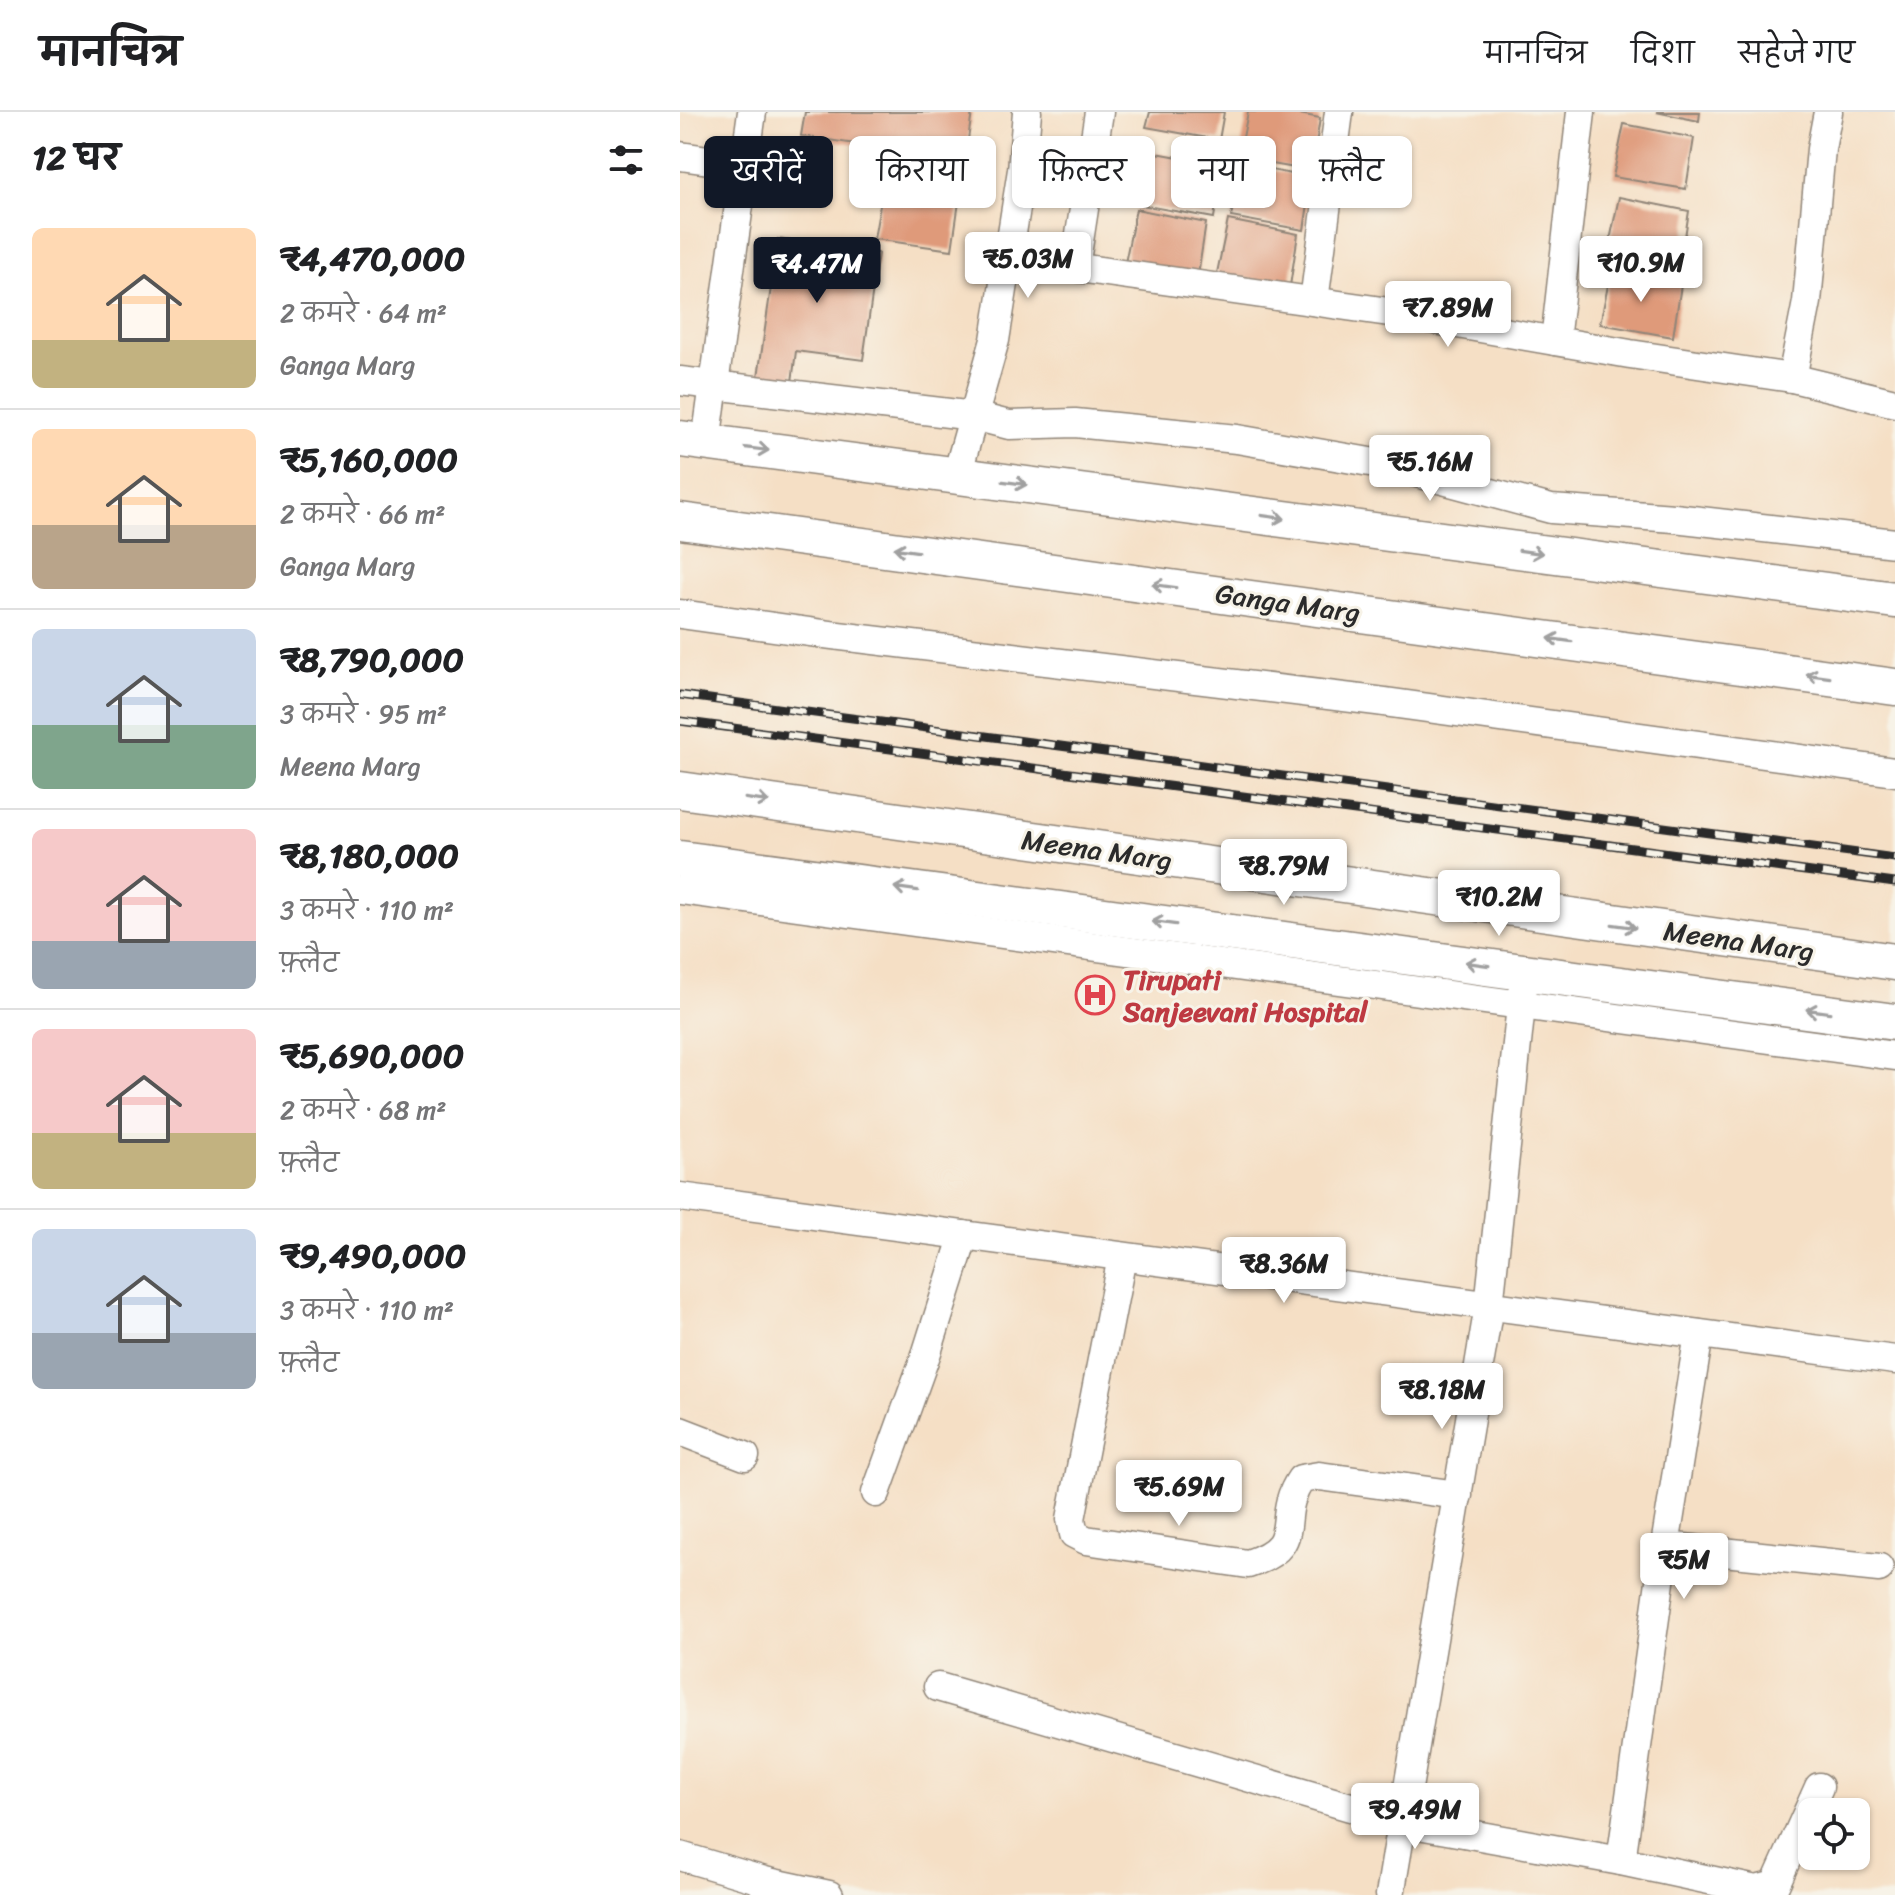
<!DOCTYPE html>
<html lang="hi">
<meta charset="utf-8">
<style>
body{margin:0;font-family:Sriracha,"Playpen Sans Deva",sans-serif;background:#f2f2f2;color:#202124;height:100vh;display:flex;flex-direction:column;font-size:30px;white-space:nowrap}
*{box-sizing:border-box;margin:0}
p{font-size:26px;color:#757577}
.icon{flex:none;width:44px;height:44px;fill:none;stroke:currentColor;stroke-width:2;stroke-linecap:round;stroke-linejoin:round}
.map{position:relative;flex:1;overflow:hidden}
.panel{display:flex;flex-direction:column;background:#fff;width:680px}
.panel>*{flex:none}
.hud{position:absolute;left:24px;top:24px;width:760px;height:72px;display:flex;gap:16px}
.tools{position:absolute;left:1118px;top:1686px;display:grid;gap:16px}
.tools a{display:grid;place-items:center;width:72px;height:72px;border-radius:12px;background:#fff;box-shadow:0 2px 6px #0004;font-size:40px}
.price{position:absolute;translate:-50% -68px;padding:0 18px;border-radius:8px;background:#fff;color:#222;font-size:26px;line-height:52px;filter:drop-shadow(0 2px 4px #0008)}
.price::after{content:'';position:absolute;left:50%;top:48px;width:24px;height:18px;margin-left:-12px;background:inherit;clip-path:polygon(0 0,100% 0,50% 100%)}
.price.on{background:#111827;color:#fff}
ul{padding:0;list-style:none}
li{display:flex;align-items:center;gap:24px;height:200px;padding:0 32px}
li+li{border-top:2px solid #e0e0e0}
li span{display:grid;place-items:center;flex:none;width:224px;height:160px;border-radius:12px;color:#555}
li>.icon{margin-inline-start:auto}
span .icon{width:96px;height:96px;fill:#fffc;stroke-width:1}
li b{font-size:34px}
h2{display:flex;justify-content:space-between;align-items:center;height:96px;padding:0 32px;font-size:34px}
.tag{padding:0 28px;border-radius:12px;background:#fff;box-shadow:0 2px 6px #0004;font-size:28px;line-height:72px}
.tag.on{background:#111827;color:#fff}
header{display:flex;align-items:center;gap:48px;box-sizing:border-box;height:112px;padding:0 40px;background:#fff;border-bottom:2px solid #e0e0e0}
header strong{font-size:38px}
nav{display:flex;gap:44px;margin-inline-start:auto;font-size:28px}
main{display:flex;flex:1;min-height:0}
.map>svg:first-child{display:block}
</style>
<header>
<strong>मानचित्र</strong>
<nav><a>मानचित्र</a><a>दिशा</a><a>सहेजे गए</a></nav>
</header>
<main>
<section class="panel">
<h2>12 घर<svg class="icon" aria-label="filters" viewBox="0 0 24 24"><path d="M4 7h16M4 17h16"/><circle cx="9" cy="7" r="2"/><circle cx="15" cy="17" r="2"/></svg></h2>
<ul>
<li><span style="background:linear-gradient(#ffd9b3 70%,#c2b280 0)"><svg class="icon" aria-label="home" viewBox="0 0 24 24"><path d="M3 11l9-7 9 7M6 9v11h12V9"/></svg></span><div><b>₹4,470,000</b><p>2 कमरे · 64 m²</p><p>Ganga Marg</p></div></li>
<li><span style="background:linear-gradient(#ffd9b3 60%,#b9a48a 0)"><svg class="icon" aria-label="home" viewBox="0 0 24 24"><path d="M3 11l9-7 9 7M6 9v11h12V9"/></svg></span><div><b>₹5,160,000</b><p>2 कमरे · 66 m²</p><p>Ganga Marg</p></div></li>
<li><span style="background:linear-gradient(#c9d6e8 60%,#7fa58c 0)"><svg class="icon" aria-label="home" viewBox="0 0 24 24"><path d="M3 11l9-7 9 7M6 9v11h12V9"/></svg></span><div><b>₹8,790,000</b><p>3 कमरे · 95 m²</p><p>Meena Marg</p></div></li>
<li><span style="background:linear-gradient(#f6c9c9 70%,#9aa5b1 0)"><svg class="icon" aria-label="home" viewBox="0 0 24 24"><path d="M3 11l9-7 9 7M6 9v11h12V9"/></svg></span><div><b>₹8,180,000</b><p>3 कमरे · 110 m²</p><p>फ़्लैट</p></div></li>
<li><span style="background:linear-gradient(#f6c9c9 65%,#c2b280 0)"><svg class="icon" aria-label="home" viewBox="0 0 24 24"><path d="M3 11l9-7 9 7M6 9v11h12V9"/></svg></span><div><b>₹5,690,000</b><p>2 कमरे · 68 m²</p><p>फ़्लैट</p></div></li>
<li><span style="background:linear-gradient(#c9d6e8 65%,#9aa5b1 0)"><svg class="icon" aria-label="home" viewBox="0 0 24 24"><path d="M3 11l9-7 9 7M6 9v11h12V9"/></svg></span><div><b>₹9,490,000</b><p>3 कमरे · 110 m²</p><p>फ़्लैट</p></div></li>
</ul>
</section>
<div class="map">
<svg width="1215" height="1783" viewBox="0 0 1215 1783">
<rect width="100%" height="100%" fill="#f7f3e8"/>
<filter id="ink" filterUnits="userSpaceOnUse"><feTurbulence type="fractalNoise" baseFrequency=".0125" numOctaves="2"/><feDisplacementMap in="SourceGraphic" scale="16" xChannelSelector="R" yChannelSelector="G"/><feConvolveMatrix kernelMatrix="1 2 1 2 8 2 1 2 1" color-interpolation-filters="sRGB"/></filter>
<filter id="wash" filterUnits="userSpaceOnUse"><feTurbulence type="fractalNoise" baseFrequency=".006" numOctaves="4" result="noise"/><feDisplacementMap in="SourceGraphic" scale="32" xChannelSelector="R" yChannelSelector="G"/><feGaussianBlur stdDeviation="1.8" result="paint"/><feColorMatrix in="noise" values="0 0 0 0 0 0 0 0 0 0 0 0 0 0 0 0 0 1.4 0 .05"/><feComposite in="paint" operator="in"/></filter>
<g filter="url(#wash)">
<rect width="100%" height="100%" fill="#f5dfc5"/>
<g id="blocks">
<g fill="#df9a7a">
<polygon points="125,0 292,0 272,138 194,127 210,37 121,24"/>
<polygon points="470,0 544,0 539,28 466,15"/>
<polygon points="568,0 609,0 640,6 632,59 559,46"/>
<polygon points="976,0 1020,0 1019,9"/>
<polygon points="944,12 1014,26 1006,77 933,65"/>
<polygon points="471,40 542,53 534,106 461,93"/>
<polygon points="561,52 632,66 624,118 551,105"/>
<polygon points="939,85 1009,99 1001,151 928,138"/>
<polygon points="456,97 526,111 518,163 445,151"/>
<polygon points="548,108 618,122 610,174 537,161"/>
<polygon points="98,127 198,141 183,248 116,239 112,270 78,265"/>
<polygon points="931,159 1001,173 993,225 920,212"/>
</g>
</g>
</g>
<g filter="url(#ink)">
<use href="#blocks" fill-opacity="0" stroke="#908578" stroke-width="2"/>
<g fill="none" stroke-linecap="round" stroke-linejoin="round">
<defs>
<g id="minor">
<polyline points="0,44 65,53"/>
<polyline points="328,146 709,200 950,242 1112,266 1215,291"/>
<polyline points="395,155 419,0"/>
<polyline points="634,189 659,0"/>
<polyline points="875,229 901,0"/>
<polyline points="1112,266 1127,190 1141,37 1148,0"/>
<polyline points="0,269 294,304 329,313 395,311 557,327 707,353 871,397 994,406 1215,431"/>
<polyline points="26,330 72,0"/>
<polyline points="277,363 315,228 342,58 347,0"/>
<polyline points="0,502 151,523 697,589 1215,660"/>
<polyline points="0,778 1215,944"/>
<polyline points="0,1085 1215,1248"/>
<path d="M442,1145L391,1407L394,1422L406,1428L568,1452C628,1432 593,1408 621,1367L639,1364L778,1383"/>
<polyline points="0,1319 65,1344"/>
<polyline points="196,1381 247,1240 284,1123"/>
<polyline points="985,1434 1199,1456"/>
<polyline points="258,1575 722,1710 941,1749 1076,1778 1095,1773 1139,1675"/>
<polyline points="0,1744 88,1770"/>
<polyline points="941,1749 985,1434 1019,1222"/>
<polyline points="85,1783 88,1770 149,1783"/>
<polyline points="710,1783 809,1194 843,875"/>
</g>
<g id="tertiary">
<polyline points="0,327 1215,488"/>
<polyline points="0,409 1215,575"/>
<polyline points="0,678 1215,850"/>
<polyline points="0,747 1215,910"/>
</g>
</defs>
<use href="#minor" stroke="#908578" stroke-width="31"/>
<use href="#tertiary" stroke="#908578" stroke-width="39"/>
<use href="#minor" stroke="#fff" stroke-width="28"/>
<use href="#tertiary" stroke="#fff" stroke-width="36"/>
<defs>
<g id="rail">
<polyline points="0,583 1215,746"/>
<polyline points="0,609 1215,771"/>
</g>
</defs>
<use href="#rail" stroke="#2b2b2b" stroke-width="9"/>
<use href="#rail" stroke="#f7f3e8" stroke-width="6" stroke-dasharray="18" stroke-linecap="butt"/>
</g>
<defs><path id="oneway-shaft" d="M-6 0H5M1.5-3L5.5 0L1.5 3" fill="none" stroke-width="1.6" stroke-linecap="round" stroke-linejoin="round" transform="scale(2)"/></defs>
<g stroke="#a0a0a0">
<use href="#oneway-shaft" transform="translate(77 337) rotate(7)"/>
<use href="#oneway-shaft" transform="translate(335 371) rotate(8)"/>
<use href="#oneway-shaft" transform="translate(593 405) rotate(8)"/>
<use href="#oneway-shaft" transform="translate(226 438) rotate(-172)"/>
<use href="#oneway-shaft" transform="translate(851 440) rotate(8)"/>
<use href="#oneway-shaft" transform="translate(484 474) rotate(-172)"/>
<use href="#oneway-shaft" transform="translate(880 528) rotate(-172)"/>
<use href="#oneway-shaft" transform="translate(1138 564) rotate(-172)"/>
<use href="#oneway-shaft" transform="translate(77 688) rotate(8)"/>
<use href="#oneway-shaft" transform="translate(226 777) rotate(-172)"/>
<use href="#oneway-shaft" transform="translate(484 811) rotate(-172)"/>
<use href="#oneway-shaft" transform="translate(944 814) rotate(8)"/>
<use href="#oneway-shaft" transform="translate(797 852) rotate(-172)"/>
<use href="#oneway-shaft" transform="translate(1138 899) rotate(-172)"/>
</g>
</g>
<defs>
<symbol id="hospital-ring" viewBox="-11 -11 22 22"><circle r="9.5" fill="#f7f3e8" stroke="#e0444e" stroke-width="1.5"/><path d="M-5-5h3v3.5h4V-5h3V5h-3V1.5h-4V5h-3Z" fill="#e0444e"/></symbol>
</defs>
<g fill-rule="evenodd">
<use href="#hospital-ring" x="393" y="861" width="44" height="44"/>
</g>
<g text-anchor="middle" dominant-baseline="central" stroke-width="6" stroke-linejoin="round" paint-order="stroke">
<g font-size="28" fill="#2b2b2b" stroke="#f7f3e8">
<text transform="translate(608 491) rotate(8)">Ganga Marg</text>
<text transform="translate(417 738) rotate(8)">Meena Marg</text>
<text transform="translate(1059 829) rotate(8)">Meena Marg</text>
</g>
<g font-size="28" font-weight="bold" fill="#be3a42" stroke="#f7f3e8" text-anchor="start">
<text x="443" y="867">Tirupati<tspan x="443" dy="32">Sanjeevani Hospital</tspan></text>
</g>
</g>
</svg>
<div class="tools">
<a><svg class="icon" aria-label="locate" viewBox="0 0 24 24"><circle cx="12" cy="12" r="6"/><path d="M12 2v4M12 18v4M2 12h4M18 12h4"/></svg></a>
</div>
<b class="price" style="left:348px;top:188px">₹5.03M</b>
<b class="price" style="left:961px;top:192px">₹10.9M</b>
<b class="price on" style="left:137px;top:193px">₹4.47M</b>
<b class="price" style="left:768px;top:237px">₹7.89M</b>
<b class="price" style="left:750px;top:391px">₹5.16M</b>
<b class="price" style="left:604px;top:795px">₹8.79M</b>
<b class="price" style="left:819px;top:826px">₹10.2M</b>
<b class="price" style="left:604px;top:1193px">₹8.36M</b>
<b class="price" style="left:762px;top:1319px">₹8.18M</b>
<b class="price" style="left:499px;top:1416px">₹5.69M</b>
<b class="price" style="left:1004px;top:1489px">₹5M</b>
<b class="price" style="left:735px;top:1739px">₹9.49M</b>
<div class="hud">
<a class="tag on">खरीदें</a>
<a class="tag">किराया</a>
<a class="tag">फ़िल्टर</a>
<a class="tag">नया</a>
<a class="tag">फ़्लैट</a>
</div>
</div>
</main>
